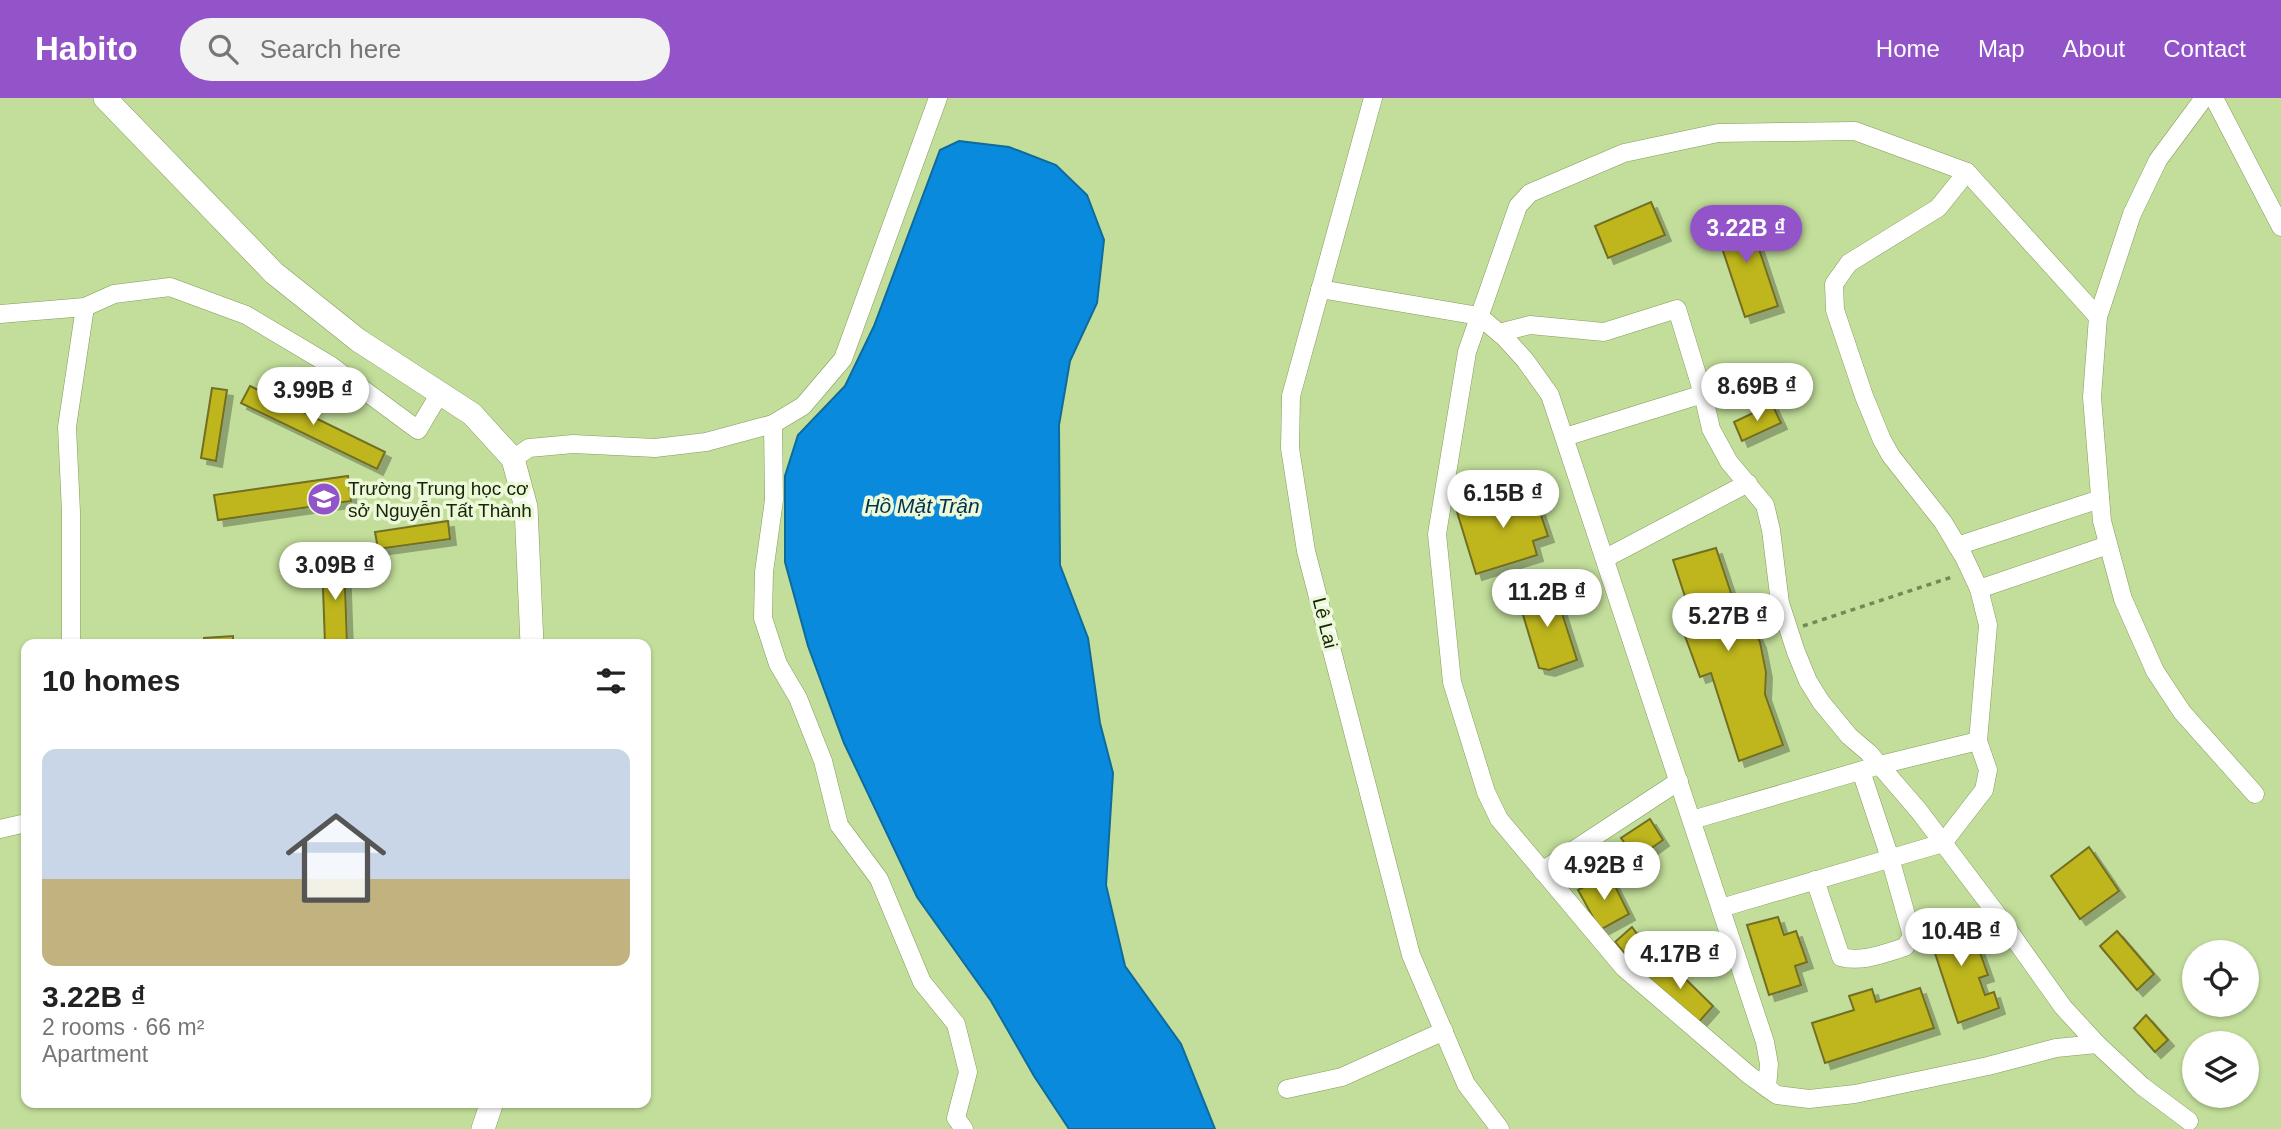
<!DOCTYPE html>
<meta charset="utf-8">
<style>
body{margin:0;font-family:Helvetica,sans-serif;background:#f2f2f2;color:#222;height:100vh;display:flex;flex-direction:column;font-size:26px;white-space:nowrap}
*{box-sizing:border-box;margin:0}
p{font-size:23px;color:#767676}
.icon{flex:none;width:38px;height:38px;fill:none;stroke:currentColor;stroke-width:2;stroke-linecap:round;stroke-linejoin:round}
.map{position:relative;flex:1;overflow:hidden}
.drawer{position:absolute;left:21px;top:541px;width:630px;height:469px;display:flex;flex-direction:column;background:#fff;border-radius:14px;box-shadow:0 2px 5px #0004}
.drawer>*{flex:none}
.fabs{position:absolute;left:2182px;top:842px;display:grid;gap:14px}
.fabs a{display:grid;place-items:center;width:77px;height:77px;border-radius:50%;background:#fff;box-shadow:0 2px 5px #0004;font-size:35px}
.price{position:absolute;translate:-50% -60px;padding:0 16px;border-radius:24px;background:#fff;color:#222;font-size:23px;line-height:46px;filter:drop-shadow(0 2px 4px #0008)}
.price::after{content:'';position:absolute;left:50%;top:42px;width:21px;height:16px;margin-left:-10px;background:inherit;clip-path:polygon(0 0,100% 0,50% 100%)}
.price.current{background:#9354ca;color:#fff}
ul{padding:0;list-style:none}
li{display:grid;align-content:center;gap:14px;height:371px;padding:0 21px}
li span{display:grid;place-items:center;height:217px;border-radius:14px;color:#555}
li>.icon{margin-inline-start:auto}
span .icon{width:126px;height:126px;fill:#fffc;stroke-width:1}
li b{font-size:30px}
h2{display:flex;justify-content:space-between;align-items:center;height:84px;padding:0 21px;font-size:30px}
header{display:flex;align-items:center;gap:42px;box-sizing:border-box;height:98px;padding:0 35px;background:#9354ca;color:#fff}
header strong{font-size:33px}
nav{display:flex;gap:38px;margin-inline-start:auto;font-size:24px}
.search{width:490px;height:63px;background:#f2f2f2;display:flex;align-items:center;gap:18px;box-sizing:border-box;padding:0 24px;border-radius:38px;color:#767676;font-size:26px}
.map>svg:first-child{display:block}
</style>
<header>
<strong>Habito</strong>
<div class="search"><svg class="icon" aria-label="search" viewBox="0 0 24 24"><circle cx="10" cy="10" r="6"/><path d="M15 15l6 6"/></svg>Search here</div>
<nav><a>Home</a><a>Map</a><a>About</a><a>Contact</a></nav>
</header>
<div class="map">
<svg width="2281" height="1031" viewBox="0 0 2281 1031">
<defs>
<filter id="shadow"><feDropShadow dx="6" dy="6" stdDeviation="0" flood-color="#0004"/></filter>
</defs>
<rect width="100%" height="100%" fill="#c2de9a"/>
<polygon fill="#0a8adc" stroke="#0e6b9c" stroke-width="2" points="959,43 1009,49 1056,67 1087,97 1104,142 1097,205 1070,263 1059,327 1060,467 1088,540 1100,625 1113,675 1106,787 1125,868 1181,946 1215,1031 1069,1031 1034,978 991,903 917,799 844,645 808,548 785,464 785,378 798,337 845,288 874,228 940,52"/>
<g fill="#beb61a" stroke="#726e24" stroke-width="2" filter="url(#shadow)">
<polygon points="1651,104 1665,137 1608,160 1595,128"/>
<polygon points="1747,115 1778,208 1745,219 1714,126"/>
<polygon points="250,288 385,354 377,371 241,305"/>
<polygon points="212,290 227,292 216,363 201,360"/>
<polygon points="1772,306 1781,325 1742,343 1734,324"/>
<polygon points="348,378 351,403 218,422 214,397"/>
<polygon points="1532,390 1548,438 1533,443 1537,457 1476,476 1457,414"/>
<polygon points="448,423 450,441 378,451 375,434"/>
<polygon points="1716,450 1733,501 1747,517 1760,544 1766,574 1765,596 1783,647 1739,663 1711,575 1700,579 1685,538 1697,535 1673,462"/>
<polygon points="344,461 347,546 325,546 322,462"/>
<polygon points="1553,487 1577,562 1549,572 1539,570 1520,507 1526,496"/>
<polygon points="233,538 233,546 204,546 204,540"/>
<polygon points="1650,721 1663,742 1636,761 1621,740"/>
<polygon points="2089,749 2119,793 2080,821 2051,778"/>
<polygon points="1609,776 1629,816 1600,832 1578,792"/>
<polygon points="1968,816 1973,830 1966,832 1972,851 1978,849 1988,877 1979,880 1985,897 1994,894 1999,910 1958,925 1926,828"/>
<polygon points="1778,819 1784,837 1796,833 1807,864 1795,868 1801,887 1769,897 1747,827"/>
<polygon points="1632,829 1642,843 1627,858 1615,844"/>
<polygon points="2117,833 2154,876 2137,892 2100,848"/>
<polygon points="1665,861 1713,908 1697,926 1647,879"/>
<polygon points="1920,890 1934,930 1825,965 1812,925 1854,912 1849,898 1872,891 1876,904"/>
<polygon points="2146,917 2168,942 2155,954 2134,930"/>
</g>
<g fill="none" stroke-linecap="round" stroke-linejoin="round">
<defs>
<g id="minor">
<polyline points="1373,0 1291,298 1290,350 1306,453 1411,857 1466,986 1500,1031"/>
<polyline points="2204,0 2158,62 2132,116 2098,219 2092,299 2102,423 2123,501 2155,573 2182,614 2255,696"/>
<polyline points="2214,0 2281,129"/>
<polyline points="1320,191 1479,218 1505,240 1525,262 1550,297 1765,944 1769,966 1767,990"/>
<polyline points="0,216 85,209 114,196 170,189 246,217 330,267 418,332 440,295"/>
<polyline points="1499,235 1530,227 1604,234 1677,211 1703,296 1711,331 1729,364 1765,407 1771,432 1780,505 1796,554 1808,583 1821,604 1849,638 1869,655 1919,713 1999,819 2063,909 2097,946 2142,988 2189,1023"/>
<polyline points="773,326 774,402 764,474 763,520 778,566 798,600 823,663 839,727 879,781 922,884 956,926 968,974 956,1020 964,1031"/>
<polyline points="1565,339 1703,296"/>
<polyline points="513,361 529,350 573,346 655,350 706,344 773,326 803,308 843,261 938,0"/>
<polyline points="1957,448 2100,401"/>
<polyline points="1606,460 1748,385"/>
<polyline points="1979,491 2108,447"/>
<polyline points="71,546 71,414 67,329 85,209"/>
<polyline points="1692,722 1880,667 1978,643"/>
<polyline points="0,731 26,725"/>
<polyline points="1542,773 1679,683"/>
<path d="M1815,782L1841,859C1862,865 1885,855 1905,849L1912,838L1890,760L1861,673"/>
<polyline points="1721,810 1943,745 1984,692 1988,672 1978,643 1988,527 1979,491 1964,459 1943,424 1891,358 1882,342 1864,298 1835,212 1834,186 1849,165 1938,110 1967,74"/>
<polyline points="2097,946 2056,950 1988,968 1855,996 1809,1001 1777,997 1749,977 1624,870 1499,721 1486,694 1452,584 1437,436 1467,254 1518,108 1530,95 1624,55 1718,35 1855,33 1967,74 2098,219"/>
<polyline points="1287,991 1342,979 1444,933"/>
</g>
<g id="major">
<polyline points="105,0 274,175 358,242 472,316 513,361 526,409 532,546"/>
<polyline points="483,1031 492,1004"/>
</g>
</defs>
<use href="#minor" stroke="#839c5b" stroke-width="19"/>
<use href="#major" stroke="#839c5b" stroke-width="24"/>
<polyline stroke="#758957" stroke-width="3.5" stroke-dasharray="5 5" stroke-linecap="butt" points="1803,528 1955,478"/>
<use href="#minor" stroke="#fff" stroke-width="18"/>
<use href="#major" stroke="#fff" stroke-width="23"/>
</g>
<defs>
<symbol id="school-disc" viewBox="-11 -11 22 22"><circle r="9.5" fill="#9354ca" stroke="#ebf9d8"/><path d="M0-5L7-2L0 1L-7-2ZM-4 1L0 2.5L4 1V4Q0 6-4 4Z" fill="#fff"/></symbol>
</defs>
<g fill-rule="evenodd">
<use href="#school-disc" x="305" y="382" width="38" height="38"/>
</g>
<g text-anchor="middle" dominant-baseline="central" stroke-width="7" stroke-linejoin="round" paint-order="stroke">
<g font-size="19" fill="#192308" stroke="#ebf9d8" text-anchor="start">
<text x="348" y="390">Trường Trung học cơ<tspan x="348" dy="22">sở Nguyễn Tất Thành</tspan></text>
</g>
<g font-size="19" fill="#192308" stroke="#ebf9d8">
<text transform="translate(1325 525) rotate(76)">Lê Lai</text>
</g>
<g font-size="21" font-style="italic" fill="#043151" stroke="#ebf9d8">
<text x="922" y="407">Hồ Mặt Trận</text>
</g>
</g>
</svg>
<div class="fabs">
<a><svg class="icon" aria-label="locate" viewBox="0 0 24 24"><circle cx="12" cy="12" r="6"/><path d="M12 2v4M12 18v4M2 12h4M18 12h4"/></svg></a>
<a><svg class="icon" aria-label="layers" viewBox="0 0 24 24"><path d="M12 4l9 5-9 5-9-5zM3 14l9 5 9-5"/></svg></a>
</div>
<b class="price current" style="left:1746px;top:167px">3.22B ₫</b>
<b class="price" style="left:1757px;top:325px">8.69B ₫</b>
<b class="price" style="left:313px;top:329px">3.99B ₫</b>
<b class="price" style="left:1503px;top:432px">6.15B ₫</b>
<b class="price" style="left:335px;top:504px">3.09B ₫</b>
<b class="price" style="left:1547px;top:531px">11.2B ₫</b>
<b class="price" style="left:1728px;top:555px">5.27B ₫</b>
<b class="price" style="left:1604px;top:804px">4.92B ₫</b>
<b class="price" style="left:1961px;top:870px">10.4B ₫</b>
<b class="price" style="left:1680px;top:893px">4.17B ₫</b>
<section class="drawer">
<h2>10 homes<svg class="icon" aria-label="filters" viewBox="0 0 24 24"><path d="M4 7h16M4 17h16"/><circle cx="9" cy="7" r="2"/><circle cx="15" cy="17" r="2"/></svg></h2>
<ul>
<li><span style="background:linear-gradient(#c9d6e8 60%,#c2b280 0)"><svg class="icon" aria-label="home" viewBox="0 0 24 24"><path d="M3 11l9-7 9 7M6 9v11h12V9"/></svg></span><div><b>3.22B ₫</b><p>2 rooms · 66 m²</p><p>Apartment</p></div></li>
</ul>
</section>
</div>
